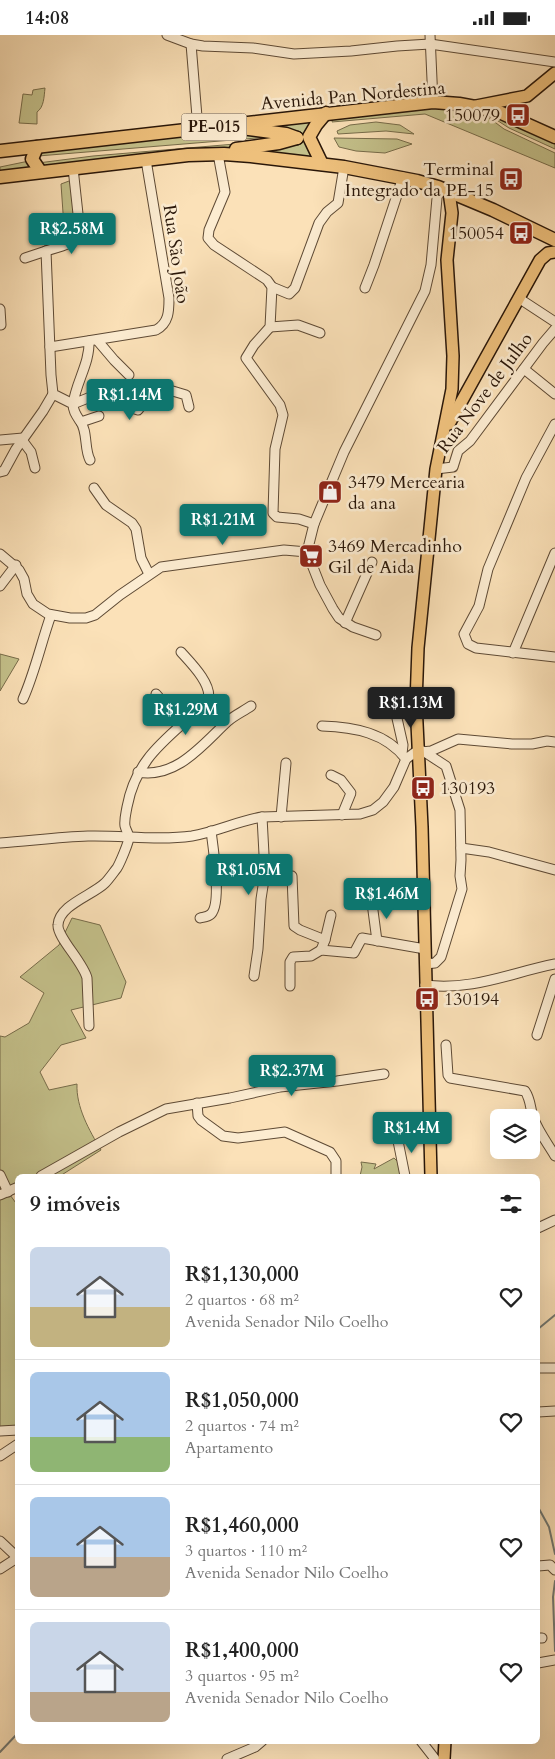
<!DOCTYPE html>
<html lang="pt">
<meta charset="utf-8">
<style>
body{margin:0;font-family:Cardo,serif;background:#f2f2f2;color:#222;height:100vh;display:flex;flex-direction:column;font-size:19px;white-space:nowrap}
*{box-sizing:border-box;margin:0}
p{font-size:16px;color:#767676}
.icon{flex:none;width:28px;height:28px;fill:none;stroke:currentColor;stroke-width:2;stroke-linecap:round;stroke-linejoin:round}
.map{position:relative;flex:1;overflow:hidden}
.side{position:absolute;left:15px;top:1139px;width:525px;height:570px;display:flex;flex-direction:column;background:#fff;border-radius:8px;box-shadow:0 5px 20px #0002}
.side>*{flex:none}
.fabs{position:absolute;left:490px;top:1074px;display:grid;gap:10px}
.fabs a{display:grid;place-items:center;width:50px;height:50px;border-radius:8px;background:#fff;box-shadow:0 5px 20px #0002;font-size:25px}
.price{position:absolute;translate:-50% -42px;padding:0 11px;border-radius:5px;background:#0f766e;color:#fff;font-size:16px;line-height:32px;filter:drop-shadow(0 1px 2px #0008)}
.price::after{content:'';position:absolute;left:50%;top:30px;width:15px;height:11px;margin-left:-8px;background:inherit;clip-path:polygon(0 0,100% 0,50% 100%)}
.price.current{background:#222;color:#fff}
ul{padding:0;list-style:none}
li{display:flex;align-items:center;gap:15px;height:125px;padding:0 15px}
li+li{border-top:1px solid #e0e0e0}
li span{display:grid;place-items:center;flex:none;width:140px;height:100px;border-radius:8px;color:#555}
li>.icon{margin-inline-start:auto}
span .icon{width:60px;height:60px;fill:#fffc;stroke-width:1}
li b{font-size:21px}
h2{display:flex;justify-content:space-between;align-items:center;height:60px;padding:0 15px;font-size:21px}
.status{display:flex;justify-content:space-between;align-items:center;height:35px;padding:0 25px;background:#fff;direction:ltr}
.status svg{height:14px;fill:currentColor}
.map>svg:first-child{display:block}
</style>
<div class="status"><b>14:08</b><svg viewBox="0 0 49 12"><path d="M0 12V9h3v3zM5 12V6h3v6zM10 12V3h3v9zM15 12V0h3v12zM26 1h20v11H26zM47 4h2v5h-2z"/></svg></div>
<div class="map">
<svg width="555" height="1724" viewBox="0 0 555 1724">
<rect width="100%" height="100%" fill="#fbe1b8"/>
<filter id="stains"><feTurbulence type="fractalNoise" baseFrequency=".004" numOctaves="4"/><feColorMatrix values="0 0 0 0 .2 0 0 0 0 .09 0 0 0 0 .02 0 0 0 .5 -.17"/></filter>
<radialGradient id="worn" r=".72"><stop offset=".6" stop-color="#630" stop-opacity="0"/><stop offset="1" stop-color="#630" stop-opacity=".3"/></radialGradient>
<g fill="#c4c18b" stroke="#776c4a">
<path d="M45,53C44,62 44,72 37,77V89L19,88L23,59L32,60L33,55Z"/>
<polygon points="434,73 449,73 480,79 492,85 504,94 555,118 555,133 425,79 332,87 333,83"/>
<polygon points="478,73 555,104 555,114 509,93"/>
<polygon points="321,81 307,100 297,101 256,94"/>
<polygon points="376,87 400,90 414,99 386,96 338,99 337,96 350,90"/>
<polygon points="228,95 281,101 38,121 40,116"/>
<polygon points="334,103 397,104 412,109 385,118 356,116 339,112"/>
<polygon points="300,106 307,106 318,129 241,117"/>
<polygon points="247,108 222,117 48,133 38,128 93,121"/>
<polygon points="29,126 31,136 0,140 0,132"/>
<polygon points="69,146 72,150 76,181 74,199 67,206 46,211 37,205 52,203 51,193 64,192 61,149"/>
<polygon points="0,619 19,624 0,656"/>
<path d="M72,883L100,890L126,947L121,963L71,975L86,1003L61,1010L40,1037L49,1055L77,1049C76,1072 89,1095 101,1115L60,1141H18L17,1154L8,1157L18,1171V1390L0,1398V1001L5,1002L29,988L44,958L20,942L59,910Z"/>
<polygon points="394,1123 398,1127 401,1141 360,1141 362,1132 361,1127 376,1129 374,1134"/>
</g>
<g fill="none" stroke-linecap="round" stroke-linejoin="round">
<g stroke="#737973" stroke-width="2">
<polyline points="538,1294 555,1280"/>
<polyline points="538,1472 549,1492 555,1519"/>
<polyline points="555,1546 553,1562 555,1616"/>
<polyline points="0,1717 18,1698"/>
</g>
<defs>
<g id="minor">
<polyline points="167,0 191,9 203,11 253,13 294,19 351,16 397,11 430,9 555,27"/>
<polyline points="430,0 433,67"/>
<polyline points="191,9 198,94"/>
<polyline points="218,119 225,157 209,195 208,203 214,210 267,245 272,252 270,292 254,310 246,323 280,370 283,380 275,414 273,478 277,482 299,484 314,489"/>
<path d="M73,133L79,188C76,212 65,209 46,216L51,340L53,359L73,369C73,376 76,380 80,386C88,396 84,414 90,425"/>
<polyline points="25,223 46,216"/>
<polyline points="272,252 289,259 295,253 319,188 327,177 338,168 344,132"/>
<polyline points="365,253 374,230 403,142"/>
<polyline points="520,264 555,287"/>
<polyline points="0,274 1,290"/>
<polyline points="270,292 298,290 320,298"/>
<polyline points="97,305 114,325 129,340"/>
<path d="M89,306C90,328 76,347 73,369L103,357L112,364L122,366L132,373L138,375L149,361L159,354H166L186,360L189,372"/>
<path d="M50,312L156,295C169,288 169,276 169,263L146,125"/>
<polyline points="524,334 555,359"/>
<polyline points="81,387 99,381"/>
<polyline points="555,389 526,443 488,534 479,571 464,599 468,609 476,613 555,622"/>
<polyline points="0,405 23,403"/>
<polyline points="22,405 31,417 35,433"/>
<polyline points="436,434 453,432 458,416 470,406 543,308 555,294"/>
<polyline points="0,437 4,436 16,414 43,376 53,359"/>
<polyline points="94,453 106,470 132,488 136,494 141,523 149,539"/>
<polyline points="0,519 19,535 24,544 27,559 33,569 48,579 70,583 86,583 95,580 120,560 161,532 284,515 307,517"/>
<polyline points="0,551 16,530"/>
<polyline points="345,588 372,527"/>
<polyline points="376,600 353,592 339,583 333,574 320,550 307,517 314,489 344,417 425,256 431,230 438,152"/>
<polyline points="513,618 555,518"/>
<polyline points="156,659 182,689"/>
<path d="M23,664C35,637 41,608 51,580"/>
<polyline points="394,670 403,710 402,719"/>
<path d="M322,691C355,692 386,698 406,724"/>
<polyline points="423,716 446,731 460,775 461,825 460,841 462,854 441,922 435,928 425,929"/>
<path d="M138,737C177,744 203,709 228,686C235,680 244,676 251,671"/>
<polyline points="331,740 341,745 351,758 342,780"/>
<polyline points="281,782 286,728"/>
<path d="M0,808C29,806 59,802 88,801C123,800 157,806 192,801C216,797 238,786 262,782L360,779L373,775L383,767L394,752L406,724L414,718L431,716L458,704L512,709H532L547,706L555,707"/>
<polyline points="461,813 489,817 555,835"/>
<polyline points="292,841 294,891 300,895 325,905 321,915"/>
<polyline points="372,868 377,906"/>
<path d="M200,883C204,882 208,882 211,879C222,868 213,812 211,796"/>
<polyline points="325,905 331,880"/>
<polyline points="254,941 258,914 261,864 265,838 262,782"/>
<path d="M425,950C472,956 510,938 555,929"/>
<polyline points="290,951 290,927 293,922 311,921 321,915 354,918 362,903 425,914"/>
<path d="M89,991L87,943C83,927 57,902 58,890C59,870 93,860 105,848C109,844 113,838 117,833C120,828 129,807 129,802C128,798 126,795 125,791C124,785 126,778 127,772C137,718 173,701 208,665C213,650 191,628 181,617"/>
<polyline points="537,1000 555,944"/>
<path d="M446,1010L448,1040L450,1043L525,1056C531,1065 530,1073 533,1082C538,1096 548,1109 555,1121"/>
<polyline points="197,1068 198,1081 201,1085 223,1101 238,1103 285,1097 330,1117 336,1126 336,1141"/>
<polyline points="397,1101 405,1141"/>
<polyline points="0,1140 8,1157"/>
<polyline points="41,1141 119,1097 166,1074 230,1063 280,1052 337,1046 384,1039"/>
<polyline points="0,1160 18,1152"/>
<polyline points="538,1193 555,1185"/>
<polyline points="538,1333 555,1333"/>
<polyline points="538,1377 555,1376"/>
<polyline points="0,1396 18,1395"/>
<polyline points="0,1421 18,1409"/>
<polyline points="0,1506 18,1523"/>
<polyline points="538,1531 550,1530 555,1535"/>
<polyline points="0,1534 17,1523"/>
<polyline points="538,1603 542,1603"/>
<polyline points="538,1628 555,1625"/>
<polyline points="421,1706 435,1724"/>
<polyline points="227,1724 255,1712 262,1706"/>
</g>
<g id="major">
<polyline points="476,71 527,61 555,38"/>
<polyline points="449,389 540,225 548,218 555,217"/>
<polyline points="431,1141 422,792 416,668 418,613 436,434 452,354 453,321 447,225 452,178 449,157"/>
<polyline points="444,1724 445,1706"/>
</g>
<g id="highway">
<polyline points="241,93 286,99 297,103"/>
<polyline points="37,112 32,124 40,136"/>
<polyline points="236,114 279,108 297,103"/>
<polyline points="0,116 433,67 459,69 497,76 555,102"/>
<polyline points="322,129 309,102 316,90 326,78"/>
<polyline points="0,142 188,120 224,119 251,121 344,132 417,146 438,152 493,175 555,205"/>
</g>
</defs>
<use href="#minor" stroke="#5e4a35" stroke-width="11"/>
<use href="#major" stroke="#2a1709" stroke-width="14"/>
<use href="#highway" stroke="#2a1709" stroke-width="15"/>
<use href="#minor" stroke="#fcecd1" stroke-width="9"/>
<use href="#major" stroke="#eec07c" stroke-width="11"/>
<use href="#highway" stroke="#eec07c" stroke-width="12"/>
</g>
<defs>
<symbol id="bus-square" viewBox="-11 -11 22 22"><rect x="-9" y="-9" width="18" height="18" rx="4" fill="#8f2418" stroke="#fcecd1"/><path d="M-5-6H5V4H4V6H2V4H-2V6H-4V4H-5ZM-3.5-4V0h7V-4ZM-3.5 1.2v1.5H-2V1.2ZM2 1.2v1.5H3.5V1.2Z" fill="#fff"/></symbol>
<symbol id="shop-square" viewBox="-11 -11 22 22"><rect x="-9" y="-9" width="18" height="18" rx="4" fill="#8f2418" stroke="#fcecd1"/><path d="M-5-2.5h2.3a2.7 3.5 0 0 1 5.4 0H5L5.5 6h-11ZM-1.5-2.5h3a1.5 2.3 0 0 0-3 0Z" fill="#fff"/></symbol>
<symbol id="supermarket-square" viewBox="-11 -11 22 22"><rect x="-9" y="-9" width="18" height="18" rx="4" fill="#8f2418" stroke="#fcecd1"/><path d="M-6-5.5h2.5l.6 2H6L4.5 2H-2.5L-4.4-4H-6ZM-1.5 3.2a1.3 1.3 0 1 0 .1 0ZM3 3.2a1.3 1.3 0 1 0 .1 0Z" fill="#fff"/></symbol>
</defs>
<g fill-rule="evenodd">
<use href="#bus-square" x="504" y="66" width="28" height="28"/>
<use href="#bus-square" x="497" y="130" width="28" height="28"/>
<use href="#bus-square" x="507" y="184" width="28" height="28"/>
<use href="#shop-square" x="316" y="443" width="28" height="28"/>
<use href="#supermarket-square" x="297" y="507" width="28" height="28"/>
<use href="#bus-square" x="409" y="739" width="28" height="28"/>
<use href="#bus-square" x="413" y="950" width="28" height="28"/>
</g>
<g text-anchor="middle" dominant-baseline="central" stroke-width="5" stroke-linejoin="round" paint-order="stroke">
<rect fill="#fcecd1" stroke="#695745" stroke-width="1" x="181.5" y="78.5" width="65" height="27" rx="4"/>
<g font-size="16" font-weight="bold" fill="#2a1709">
<text x="214" y="92">PE-015</text>
</g>
<g font-size="18" fill="#2a1709" stroke="#fcecd1">
<text transform="translate(353 61) rotate(-5)">Avenida Pan Nordestina</text>
<text transform="translate(176 219) rotate(82)">Rua São João</text>
<text transform="translate(485 358) rotate(-53)">Rua Nove de Julho</text>
</g>
<g font-size="18" fill="#2a1709" stroke="#fcecd1" text-anchor="start">
<text x="500" y="80" text-anchor="end">150079</text>
<text x="494" y="134" text-anchor="end">Terminal<tspan x="494" dy="21">Integrado da PE-15</tspan></text>
<text x="504" y="198" text-anchor="end">150054</text>
<text x="348" y="447">3479 Mercearia<tspan x="348" dy="21">da ana</tspan></text>
<text x="328" y="511">3469 Mercadinho<tspan x="328" dy="21">Gil de Aida</tspan></text>
<text x="440" y="753">130193</text>
<text x="444" y="964">130194</text>
</g>
</g>
<rect width="100%" height="100%" filter="url(#stains)"/>
<rect width="100%" height="100%" fill="url(#worn)"/>
</svg>
<div class="fabs">
<a><svg class="icon" aria-label="layers" viewBox="0 0 24 24"><path d="M12 4l9 5-9 5-9-5zM3 14l9 5 9-5"/></svg></a>
</div>
<b class="price" style="left:72px;top:220px">R$2.58M</b>
<b class="price" style="left:130px;top:386px">R$1.14M</b>
<b class="price" style="left:223px;top:511px">R$1.21M</b>
<b class="price current" style="left:411px;top:694px">R$1.13M</b>
<b class="price" style="left:186px;top:701px">R$1.29M</b>
<b class="price" style="left:249px;top:861px">R$1.05M</b>
<b class="price" style="left:387px;top:885px">R$1.46M</b>
<b class="price" style="left:292px;top:1062px">R$2.37M</b>
<b class="price" style="left:412px;top:1119px">R$1.4M</b>
<section class="side">
<h2>9 imóveis<svg class="icon" aria-label="filters" viewBox="0 0 24 24"><path d="M4 7h16M4 17h16"/><circle cx="9" cy="7" r="2"/><circle cx="15" cy="17" r="2"/></svg></h2>
<ul>
<li><span style="background:linear-gradient(#c9d6e8 60%,#c2b280 0)"><svg class="icon" aria-label="home" viewBox="0 0 24 24"><path d="M3 11l9-7 9 7M6 9v11h12V9"/></svg></span><div><b>R$1,130,000</b><p>2 quartos · 68 m²</p><p>Avenida Senador Nilo Coelho</p></div><svg class="icon" aria-label="heart" viewBox="0 0 24 24"><path d="M12 20l-8-8c-3-5 5-10 8-4 3-6 11-1 8 4z"/></svg></li>
<li><span style="background:linear-gradient(#a9c7e8 65%,#8fb573 0)"><svg class="icon" aria-label="home" viewBox="0 0 24 24"><path d="M3 11l9-7 9 7M6 9v11h12V9"/></svg></span><div><b>R$1,050,000</b><p>2 quartos · 74 m²</p><p>Apartamento</p></div><svg class="icon" aria-label="heart" viewBox="0 0 24 24"><path d="M12 20l-8-8c-3-5 5-10 8-4 3-6 11-1 8 4z"/></svg></li>
<li><span style="background:linear-gradient(#a9c7e8 60%,#b9a48a 0)"><svg class="icon" aria-label="home" viewBox="0 0 24 24"><path d="M3 11l9-7 9 7M6 9v11h12V9"/></svg></span><div><b>R$1,460,000</b><p>3 quartos · 110 m²</p><p>Avenida Senador Nilo Coelho</p></div><svg class="icon" aria-label="heart" viewBox="0 0 24 24"><path d="M12 20l-8-8c-3-5 5-10 8-4 3-6 11-1 8 4z"/></svg></li>
<li><span style="background:linear-gradient(#c9d6e8 70%,#b9a48a 0)"><svg class="icon" aria-label="home" viewBox="0 0 24 24"><path d="M3 11l9-7 9 7M6 9v11h12V9"/></svg></span><div><b>R$1,400,000</b><p>3 quartos · 95 m²</p><p>Avenida Senador Nilo Coelho</p></div><svg class="icon" aria-label="heart" viewBox="0 0 24 24"><path d="M12 20l-8-8c-3-5 5-10 8-4 3-6 11-1 8 4z"/></svg></li>
</ul>
</section>
</div>
